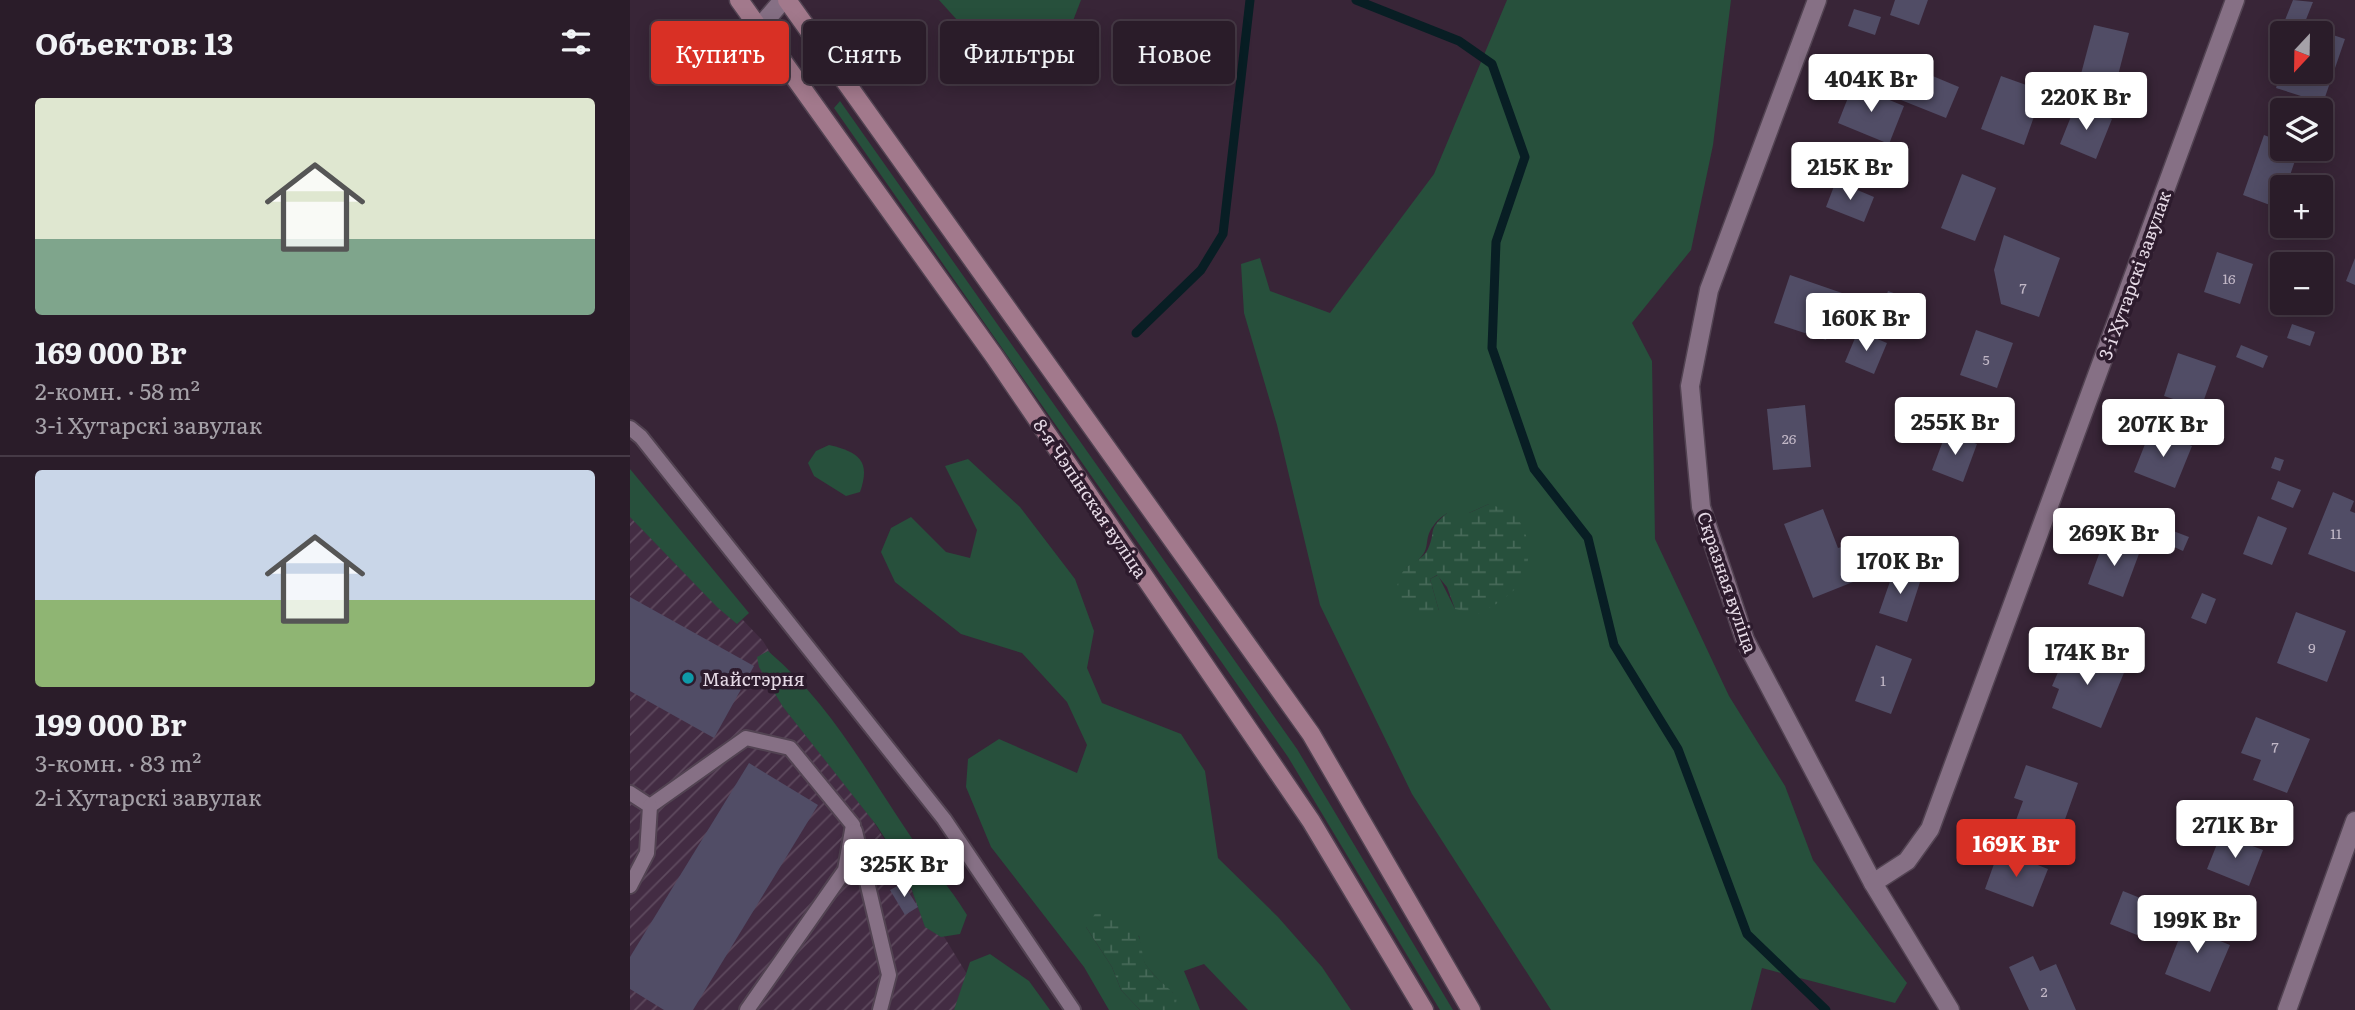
<!DOCTYPE html>
<html lang="ru">
<meta charset="utf-8">
<style>
body{margin:0;font-family:Literata,serif;background:#362935;color:#f1f3f6;height:100vh;display:flex;flex-direction:column;font-size:26px;white-space:nowrap}
*{box-sizing:border-box;margin:0}
p{font-size:23px;color:#a5a1a8}
.icon{flex:none;width:38px;height:38px;fill:none;stroke:currentColor;stroke-width:2;stroke-linecap:round;stroke-linejoin:round}
.map{position:relative;flex:1;overflow:hidden}
.details{display:flex;flex-direction:column;background:#2a1c29;width:630px}
.details>*{flex:none}
.banner{position:absolute;left:21px;top:21px;width:665px;height:63px;display:flex;gap:14px}
.needle{width:46px;rotate:202deg}
.tools{position:absolute;left:1640px;top:21px;display:grid;gap:14px}
.tools a{display:grid;place-items:center;width:63px;height:63px;border-radius:7px;background:#2a1c29;box-shadow:0 4px 18px #0003,0 0 0 2px #463a46;font-size:35px}
.price{position:absolute;translate:-50% -60px;padding:0 16px;border-radius:7px;background:#fff;color:#222;font-size:23px;line-height:46px;filter:drop-shadow(0 2px 4px #0008)}
.price::after{content:'';position:absolute;left:50%;top:42px;width:21px;height:16px;margin-left:-10px;background:inherit;clip-path:polygon(0 0,100% 0,50% 100%)}
.price.selected{background:#d93025;color:#fff}
ul{padding:0;list-style:none}
li{display:grid;align-content:center;gap:14px;height:371px;padding:0 35px}
li+li{border-top:2px solid #463a46}
li span{display:grid;place-items:center;height:217px;border-radius:7px;color:#555}
li>.icon{margin-inline-start:auto}
span .icon{width:126px;height:126px;fill:#fffc;stroke-width:1}
li b{font-size:30px}
h2{display:flex;justify-content:space-between;align-items:center;height:84px;padding:0 35px;font-size:30px}
.pill{padding:0 24px;border-radius:7px;background:#2a1c29;box-shadow:0 4px 18px #0003,0 0 0 2px #463a46;font-size:24px;line-height:63px}
.pill.selected{background:#d93025;color:#fff}
main{display:flex;flex:1;min-height:0}
.map>svg:first-child{display:block}
</style>
<main>
<section class="details">
<h2>Объектов: 13<svg class="icon" aria-label="filters" viewBox="0 0 24 24"><path d="M4 7h16M4 17h16"/><circle cx="9" cy="7" r="2"/><circle cx="15" cy="17" r="2"/></svg></h2>
<ul>
<li><span style="background:linear-gradient(#dfe7d0 65%,#7fa58c 0)"><svg class="icon" aria-label="home" viewBox="0 0 24 24"><path d="M3 11l9-7 9 7M6 9v11h12V9"/></svg></span><div><b>169 000 Br</b><p>2-комн. · 58 m²</p><p>3-і Хутарскі завулак</p></div></li>
<li><span style="background:linear-gradient(#c9d6e8 60%,#8fb573 0)"><svg class="icon" aria-label="home" viewBox="0 0 24 24"><path d="M3 11l9-7 9 7M6 9v11h12V9"/></svg></span><div><b>199 000 Br</b><p>3-комн. · 83 m²</p><p>2-і Хутарскі завулак</p></div></li>
</ul>
</section>
<div class="map">
<svg width="1725" height="1010" viewBox="0 0 1725 1010">
<defs>
<pattern id="industrial-furrows" width="10" height="10" patternUnits="userSpaceOnUse" patternTransform="scale(1.75)"><rect width="10" height="10" fill="#432c43"/><path d="M-1 1l2-2M0 10L10 0M9 11l2-2" fill="none" stroke="#5e4a5e"/></pattern>
<pattern id="wetland-marsh" width="20" height="14" patternUnits="userSpaceOnUse" patternTransform="scale(1.75)"><rect width="20" height="14" fill="#27503c"/><path d="M1 5h8M5 5V1M11 12h8M15 12V8" fill="none" stroke="#466958"/></pattern>
</defs>
<rect width="100%" height="100%" fill="#382537"/>
<polygon fill="url(#industrial-furrows)" points="0,502 133,641 354,1002 349,1010 0,1010"/>
<g fill="#27503c" fill-rule="evenodd">
<polygon points="309,0 451,0 434,44 365,62"/>
<path d="M877,0H1101L1083,145L1061,250L1002,323L1022,361L1025,539L1099,696L1155,786L1183,860L1277,983L1265,1003L1132,968L1121,1010H921L782,794L690,605L647,425L614,313L611,264L630,258L640,291L700,313L804,174ZM859,504L825,609L808,575L800,579L809,611L776,568C807,551 790,542 804,525C807,520 813,516 817,513H839Z"/>
<polygon points="210,101 667,749 823,1010 810,1010 658,757 204,108"/>
<path d="M199,445C229,452 241,461 230,492L216,496L184,476L178,463L186,451Z"/>
<path d="M338,459L390,507L445,579L464,631L457,668L472,703L551,734L575,771L588,858L648,917L692,967L721,1010H618L574,964L554,971L570,1010H545L543,993C538,990 519,970 515,964C511,957 511,944 509,936L456,927L482,967L491,990L510,1010H479L454,967L361,847L336,787L338,759L369,739L447,773L457,745L437,702L392,653L331,634L265,582L251,552L261,528L281,517L316,552L340,558L347,530L315,466Z"/>
<polygon points="0,469 119,613 107,624 87,607 0,517"/>
<path d="M138,651C199,702 237,772 281,837C299,864 320,887 337,915L330,934L311,937L295,927L274,868L247,826L153,707L129,667L127,657Z"/>
<polygon points="360,954 399,981 420,1010 324,1010 340,962"/>
</g>
<g fill="url(#wetland-marsh)">
<path d="M859,504C866,507 878,509 884,515C900,529 903,563 891,581C881,597 863,606 848,614L825,609L817,587L807,575L800,579L809,611L798,620C775,615 755,588 777,567C784,561 793,559 798,549C807,529 796,531 817,513H839Z"/>
<path d="M469,908C483,912 502,923 509,937C513,945 511,957 516,965C524,977 537,986 547,997L545,1010H510L491,990L482,967L456,927Z"/>
</g>
<g fill="none" stroke-linecap="round" stroke-linejoin="round">
<g stroke="#081e24" stroke-width="9">
<polyline points="726,0 829,41 862,64 895,157 866,242 862,348 904,469 958,538 984,645 1048,749 1117,934 1196,1010"/>
<polyline points="506,333 571,270 593,234 620,0"/>
</g>
</g>
<g fill="#514d66">
<polygon points="1265,0 1298,0 1289,25 1260,15"/>
<polygon points="1663,0 1683,2 1671,32 1653,25"/>
<polygon points="1224,9 1251,17 1245,35 1218,26"/>
<polygon points="1464,25 1499,33 1486,83 1451,74"/>
<polygon points="1676,26 1715,39 1693,103 1646,88 1651,72 1690,72 1690,33 1673,33"/>
<polygon points="1269,62 1329,87 1316,118 1256,94"/>
<polygon points="1371,76 1413,91 1394,145 1351,129"/>
<polygon points="1223,85 1274,106 1259,144 1208,123"/>
<polygon points="1446,104 1482,119 1466,159 1430,144"/>
<polygon points="1634,135 1652,142 1652,149 1669,149 1656,187 1652,187 1648,208 1613,195"/>
<polygon points="1332,174 1366,188 1345,241 1311,228"/>
<polygon points="1206,181 1244,197 1234,222 1196,207"/>
<polygon points="1374,235 1430,258 1409,317 1371,304 1364,270"/>
<polygon points="1587,252 1623,264 1610,304 1574,292"/>
<polygon points="1725,258 1725,285 1716,281"/>
<polygon points="1160,275 1212,293 1196,340 1144,323"/>
<polygon points="1258,291 1278,298 1268,323 1249,315"/>
<polygon points="1662,324 1685,332 1680,346 1657,338"/>
<polygon points="1346,330 1383,343 1367,388 1330,375"/>
<polygon points="1228,331 1257,343 1244,374 1215,362"/>
<polygon points="1611,345 1638,356 1633,368 1606,357"/>
<polygon points="1548,353 1586,366 1571,408 1534,396"/>
<polygon points="1175,405 1181,467 1143,470 1137,409"/>
<polygon points="1521,429 1562,446 1545,488 1504,472"/>
<polygon points="1316,433 1347,444 1333,482 1302,470"/>
<polygon points="1645,457 1654,460 1650,471 1641,468"/>
<polygon points="1648,481 1671,490 1663,508 1641,499"/>
<polygon points="1703,492 1724,501 1720,511 1725,513 1725,572 1678,554"/>
<polygon points="1193,509 1208,548 1215,546 1228,580 1183,598 1154,524"/>
<polygon points="1628,516 1657,528 1642,565 1613,554"/>
<polygon points="1538,529 1559,537 1553,551 1533,542"/>
<polygon points="1475,538 1510,551 1493,597 1458,584"/>
<polygon points="1264,570 1291,579 1277,622 1249,613"/>
<polygon points="1572,593 1586,599 1576,624 1561,618"/>
<polygon points="0,597 124,666 84,738 0,691"/>
<polygon points="1666,612 1716,631 1697,682 1647,663"/>
<polygon points="1246,645 1282,659 1261,714 1225,701"/>
<polygon points="1446,648 1496,668 1471,728 1422,708 1429,689 1422,686 1432,663 1439,666"/>
<polygon points="1626,717 1680,739 1657,793 1623,780 1631,760 1611,753"/>
<polygon points="119,763 188,805 63,1010 34,1010 0,989 0,957"/>
<polygon points="1396,765 1448,783 1428,839 1385,823 1393,801 1384,798"/>
<polygon points="1591,834 1633,850 1619,886 1577,869"/>
<polygon points="1369,850 1418,869 1403,907 1355,889"/>
<polygon points="273,883 288,907 275,915 260,890"/>
<polygon points="1493,891 1520,902 1507,935 1480,924"/>
<polygon points="1560,911 1578,919 1573,934 1600,945 1580,992 1535,974"/>
<polygon points="1403,956 1410,971 1426,964 1446,1010 1399,1010 1379,967"/>
</g>
<g fill="none" stroke-linecap="round" stroke-linejoin="round">
<defs>
<g id="lane">
<polyline points="0,428 11,437 314,819 443,1010"/>
<polyline points="0,793 20,806"/>
<polyline points="20,806 116,738 160,748 223,825 215,870 117,1010"/>
<polyline points="225,831 259,975 250,1010"/>
<polyline points="0,886 17,853 20,806"/>
</g>
<g id="street">
<polyline points="1187,0 1079,290 1060,386 1071,507 1115,640 1243,883 1320,1010"/>
<polyline points="129,28 153,0"/>
<polyline points="1243,883 1277,861 1300,829 1605,0"/>
<polyline points="1657,1010 1725,821"/>
</g>
<g id="secondary">
<polyline points="109,0 364,356 681,821 794,1010"/>
<polyline points="157,0 681,734 841,1010"/>
</g>
</defs>
<use href="#lane" stroke="#524352" stroke-width="18"/>
<use href="#street" stroke="#524352" stroke-width="21"/>
<use href="#secondary" stroke="#524352" stroke-width="21"/>
<use href="#lane" stroke="#867085" stroke-width="14"/>
<use href="#street" stroke="#867085" stroke-width="18"/>
<use href="#secondary" stroke="#a2798c" stroke-width="18"/>
</g>
<circle fill="#0f9aa8" stroke="#2d1b2d" stroke-width="2.5" cx="58" cy="678" r="7"/>
<g text-anchor="middle" dominant-baseline="central" stroke-width="7" stroke-linejoin="round" paint-order="stroke">
<g font-size="14" fill="#c1b7c6">
<text x="1599" y="278">16</text>
<text x="1393" y="287">7</text>
<text x="1356" y="359">5</text>
<text x="1159" y="438">26</text>
<text x="1706" y="533">11</text>
<text x="1682" y="647">9</text>
<text x="1253" y="680">1</text>
<text x="1645" y="746">7</text>
<text x="1414" y="991">2</text>
</g>
<g font-size="18" fill="#e6dae6" stroke="#2d1b2d">
<text transform="translate(1504 275) rotate(-70)">3-і Хутарскі завулак</text>
<text transform="translate(461 498) rotate(56)">8-я Чэпінская вуліца</text>
<text transform="translate(1098 582) rotate(71)">Скразная вуліца</text>
</g>
<g font-size="18" fill="#e6dae6" stroke="#2d1b2d" text-anchor="start">
<text x="72" y="678">Майстэрня</text>
</g>
</g>
</svg>
<div class="tools">
<a><svg class="needle" viewBox="-14 -14 28 28"><path d="M0-13l5 13h-10z" fill="#e53935"/><path d="M0 13l5-13h-10z" fill="#a5a1a8"/></svg></a>
<a><svg class="icon" aria-label="layers" viewBox="0 0 24 24"><path d="M12 4l9 5-9 5-9-5zM3 14l9 5 9-5"/></svg></a>
<a>+</a>
<a>−</a>
</div>
<b class="price" style="left:1241px;top:114px">404K Br</b>
<b class="price" style="left:1456px;top:132px">220K Br</b>
<b class="price" style="left:1220px;top:202px">215K Br</b>
<b class="price" style="left:1236px;top:353px">160K Br</b>
<b class="price" style="left:1325px;top:457px">255K Br</b>
<b class="price" style="left:1533px;top:459px">207K Br</b>
<b class="price" style="left:1484px;top:568px">269K Br</b>
<b class="price" style="left:1270px;top:596px">170K Br</b>
<b class="price" style="left:1457px;top:687px">174K Br</b>
<b class="price" style="left:1605px;top:860px">271K Br</b>
<b class="price selected" style="left:1386px;top:879px">169K Br</b>
<b class="price" style="left:274px;top:899px">325K Br</b>
<b class="price" style="left:1567px;top:955px">199K Br</b>
<div class="banner">
<a class="pill selected">Купить</a>
<a class="pill">Снять</a>
<a class="pill">Фильтры</a>
<a class="pill">Новое</a>
</div>
</div>
</main>
